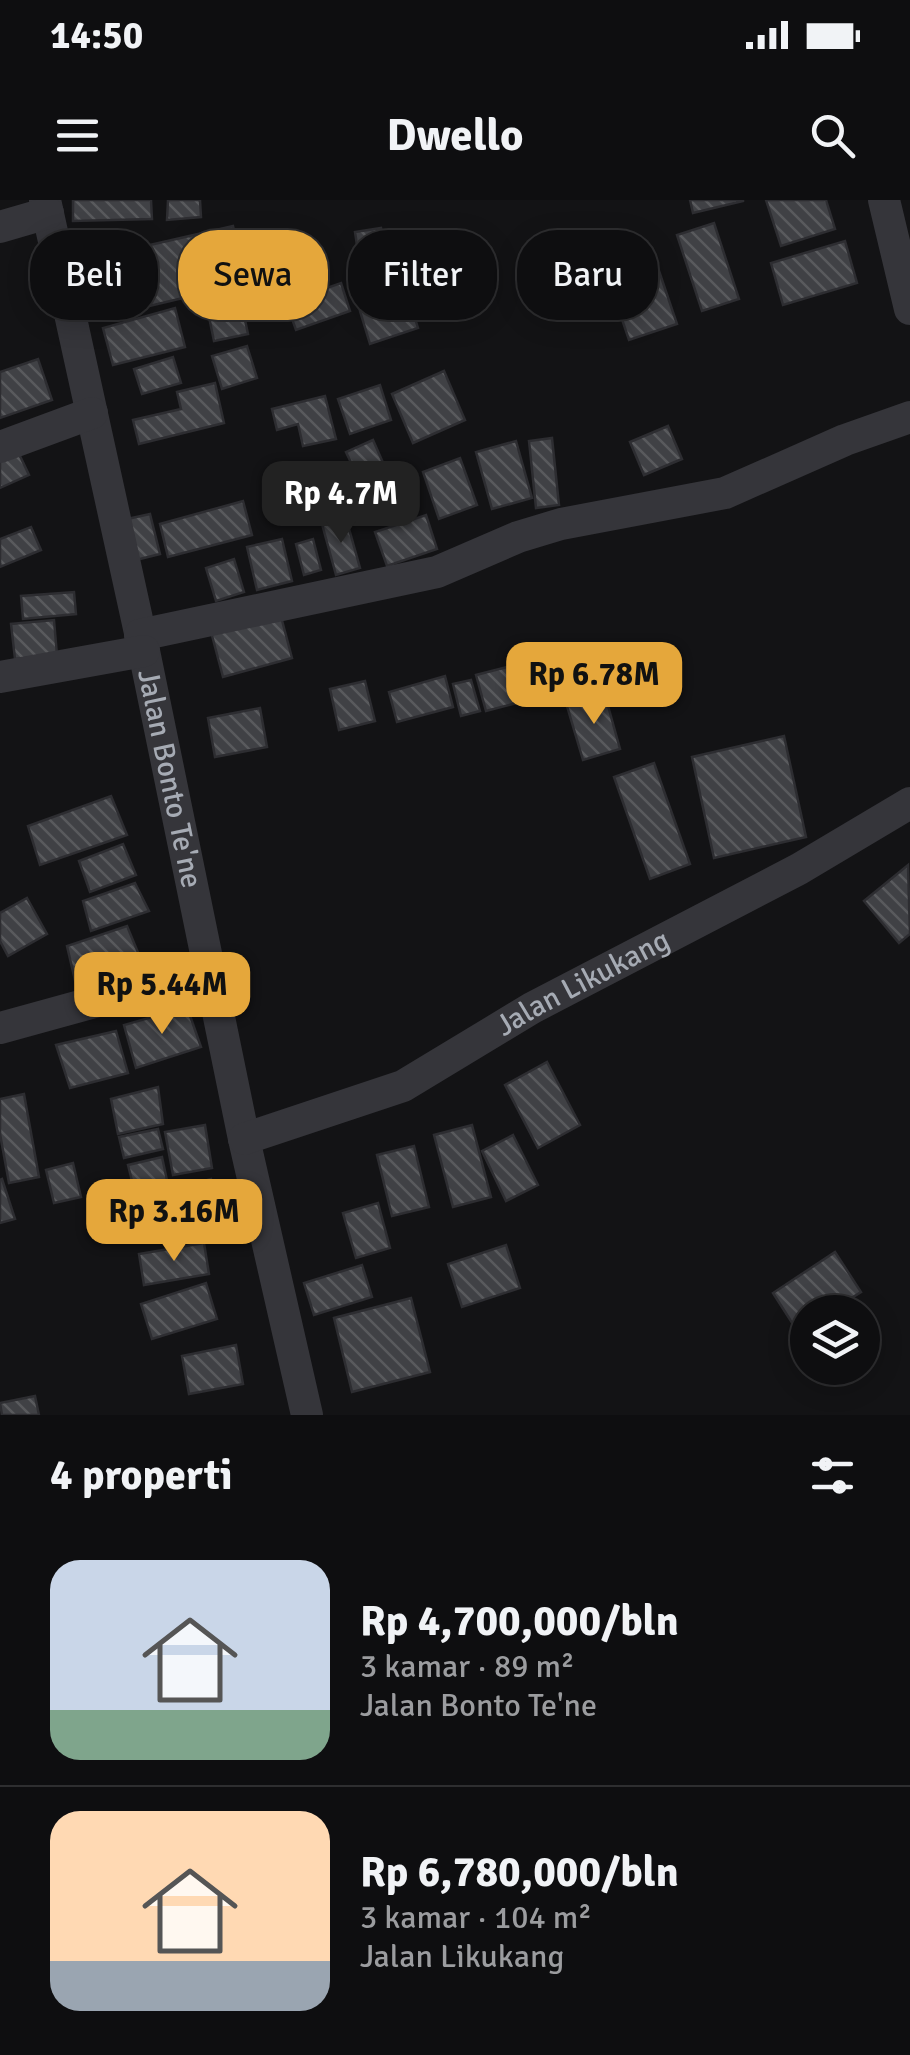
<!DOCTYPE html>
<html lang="id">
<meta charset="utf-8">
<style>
body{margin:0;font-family:Signika,sans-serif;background:#1c1c1e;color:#f1f3f6;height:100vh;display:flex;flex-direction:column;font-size:38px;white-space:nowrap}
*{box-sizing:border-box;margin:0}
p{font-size:32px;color:#9b9c9f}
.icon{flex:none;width:55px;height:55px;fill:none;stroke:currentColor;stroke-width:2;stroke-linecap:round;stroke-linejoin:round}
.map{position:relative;height:1215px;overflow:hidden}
.details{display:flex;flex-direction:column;background:#0e0e10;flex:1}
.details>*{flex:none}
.hud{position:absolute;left:30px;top:30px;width:850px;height:90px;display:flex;gap:20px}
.controls{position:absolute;left:790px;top:1095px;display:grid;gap:20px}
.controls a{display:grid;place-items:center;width:90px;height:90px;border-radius:50%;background:#0e0e10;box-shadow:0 5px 25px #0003,0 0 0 2px #2e2e30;font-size:50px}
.price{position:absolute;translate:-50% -85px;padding:0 22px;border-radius:20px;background:#e5a73b;color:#111;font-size:32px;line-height:65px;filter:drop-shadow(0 2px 5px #0008)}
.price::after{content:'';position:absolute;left:50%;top:60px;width:30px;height:22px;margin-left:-15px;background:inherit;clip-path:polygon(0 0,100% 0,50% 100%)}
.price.on{background:#222;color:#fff}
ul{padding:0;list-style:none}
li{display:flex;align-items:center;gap:30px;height:250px;padding:0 50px}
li+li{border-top:2px solid #2e2e30}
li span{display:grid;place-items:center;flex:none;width:280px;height:200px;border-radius:30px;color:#555}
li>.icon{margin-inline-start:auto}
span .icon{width:120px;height:120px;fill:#fffc;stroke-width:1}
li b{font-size:42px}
h2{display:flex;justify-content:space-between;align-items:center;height:120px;padding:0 50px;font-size:42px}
.tag{padding:0 35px;border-radius:40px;background:#0e0e10;box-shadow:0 5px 25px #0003,0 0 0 2px #2e2e30;font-size:35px;line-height:90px}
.tag.on{background:#e5a73b;color:#111}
.status{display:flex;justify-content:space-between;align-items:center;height:70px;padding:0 50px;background:#0e0e10;direction:ltr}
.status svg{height:28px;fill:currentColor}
header{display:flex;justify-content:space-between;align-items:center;height:130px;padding:0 50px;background:#0e0e10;font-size:45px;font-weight:700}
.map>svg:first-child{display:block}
</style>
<div class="status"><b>14:50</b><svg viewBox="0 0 49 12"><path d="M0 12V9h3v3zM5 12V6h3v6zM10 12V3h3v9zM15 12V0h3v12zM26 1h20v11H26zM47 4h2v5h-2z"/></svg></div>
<header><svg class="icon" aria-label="menu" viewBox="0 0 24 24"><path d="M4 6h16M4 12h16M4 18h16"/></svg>Dwello<svg class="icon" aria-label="search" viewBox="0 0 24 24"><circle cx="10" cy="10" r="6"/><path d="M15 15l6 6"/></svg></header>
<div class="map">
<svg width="910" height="1215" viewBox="0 0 910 1215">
<defs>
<pattern id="building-back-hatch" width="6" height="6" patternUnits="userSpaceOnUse" patternTransform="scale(2.5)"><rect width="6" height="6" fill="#404145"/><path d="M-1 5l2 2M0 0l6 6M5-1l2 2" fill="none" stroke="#595a5d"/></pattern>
</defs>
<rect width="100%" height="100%" fill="#131315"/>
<g fill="url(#building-back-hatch)" stroke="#2d2d31" stroke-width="2.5">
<polygon points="73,0 151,0 152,19 73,21"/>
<polygon points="168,0 200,0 201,17 167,20"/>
<polygon points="690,0 743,0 743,1 693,13"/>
<polygon points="766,0 826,0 835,29 781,46"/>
<polygon points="714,23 739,99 702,111 677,35"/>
<polygon points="233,26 246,83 141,108 128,50"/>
<polygon points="381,28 387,75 362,78 355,32"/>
<polygon points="845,41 857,83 783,105 771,63"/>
<polygon points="312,47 322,71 276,90 266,66"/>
<polygon points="552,64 569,103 540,115 523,77"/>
<polygon points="657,65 677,124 629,140 609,81"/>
<polygon points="341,83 350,111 296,130 286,102"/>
<polygon points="240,96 248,134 214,141 206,103"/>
<polygon points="408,96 418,128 370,144 360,111"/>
<polygon points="175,108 185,147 113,165 103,128"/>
<polygon points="247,146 257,178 222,189 212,156"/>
<polygon points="173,157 181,183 142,194 134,169"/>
<polygon points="38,159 52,200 0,218 0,172"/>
<polygon points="444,171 465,220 413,243 392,194"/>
<polygon points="215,183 224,223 139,244 133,220 181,209 177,192"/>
<polygon points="380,185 391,220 350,234 338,199"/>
<polygon points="325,196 336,239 303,246 298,224 277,230 272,209"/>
<polygon points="668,226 682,259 644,275 630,242"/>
<polygon points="11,237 29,275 0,288 0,242"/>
<polygon points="552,238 559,305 536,308 529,241"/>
<polygon points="373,240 384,265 358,277 346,252"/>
<polygon points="516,241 532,298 492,309 476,252"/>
<polygon points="460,258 477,305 439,319 423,272"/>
<polygon points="349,265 361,300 315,315 304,281"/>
<polygon points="243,301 252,335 168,357 160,324"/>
<polygon points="150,314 160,354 128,362 118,321"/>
<polygon points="426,315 437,349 387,366 375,332"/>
<polygon points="346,318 360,368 336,375 322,324"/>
<polygon points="31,327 41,350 0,367 0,339"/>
<polygon points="282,339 292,381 257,390 247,347"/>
<polygon points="313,339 321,370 304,375 296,344"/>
<polygon points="234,359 244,392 216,401 206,368"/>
<polygon points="74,392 76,414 23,419 21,396"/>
<polygon points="279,409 292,458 223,477 210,428"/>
<polygon points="54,420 57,455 15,459 11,424"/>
<polygon points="507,467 517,503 486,511 476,475"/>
<polygon points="445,476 453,507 397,522 389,492"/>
<polygon points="471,480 480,511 461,516 453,484"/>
<polygon points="365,481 375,521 339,530 330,489"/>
<polygon points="605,495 620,549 583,560 567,506"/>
<polygon points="260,508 267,547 215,557 208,518"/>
<polygon points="784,536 806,637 714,658 692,557"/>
<polygon points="654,563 690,664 650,679 614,577"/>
<polygon points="111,596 127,635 40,665 28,626"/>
<polygon points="123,644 136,675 90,692 79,661"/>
<polygon points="908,665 910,734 899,743 864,701"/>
<polygon points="135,683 149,711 91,731 83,701"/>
<polygon points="27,698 47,734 8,756 0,741 0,713"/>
<polygon points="127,726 142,762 77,789 67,746"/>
<polygon points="187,807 201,847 136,868 124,825"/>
<polygon points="116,831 128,873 70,888 56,845"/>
<polygon points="547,862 580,925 538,948 505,885"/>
<polygon points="158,887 163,924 118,934 111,899"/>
<polygon points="24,894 39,977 9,983 0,934 0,899"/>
<polygon points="205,925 212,968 173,975 165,932"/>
<polygon points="472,925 491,997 453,1007 434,935"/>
<polygon points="158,929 163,949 124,958 119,937"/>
<polygon points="513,935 538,985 506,1001 482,951"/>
<polygon points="414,946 429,1007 392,1016 377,955"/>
<polygon points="162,957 168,985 135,993 128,965"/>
<polygon points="73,963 81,997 54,1003 46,970"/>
<polygon points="2,979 15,1019 0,1023 0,980"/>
<polygon points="211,979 220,1015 137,1037 128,1001"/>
<polygon points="378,1003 390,1048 356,1058 343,1013"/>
<polygon points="204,1043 209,1074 144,1085 139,1054"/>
<polygon points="506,1045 520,1088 462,1107 448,1064"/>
<polygon points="835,1052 861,1092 829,1112 808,1112 808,1126 798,1132 773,1093"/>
<polygon points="362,1065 372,1097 314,1115 304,1083"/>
<polygon points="206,1083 217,1119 152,1139 141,1104"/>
<polygon points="411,1098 430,1172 352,1192 334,1118"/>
<polygon points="236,1145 243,1184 189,1194 182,1156"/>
<polygon points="35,1196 39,1215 2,1215 0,1203"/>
</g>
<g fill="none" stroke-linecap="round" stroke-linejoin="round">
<g stroke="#35353a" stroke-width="32">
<path id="s1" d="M45,0L144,451L244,939L307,1215"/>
<polyline points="884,0 910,109"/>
<polyline points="0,27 48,13"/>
<polyline points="0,247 92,213"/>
<polyline points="140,435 437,372 518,337 561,324 725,293 845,240 910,217"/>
<polyline points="0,477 144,451"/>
<polyline points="0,828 211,770"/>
<path id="s2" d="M244,939L403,886L532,808L799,669L910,603"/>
</g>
</g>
<g text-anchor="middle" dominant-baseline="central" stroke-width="8" stroke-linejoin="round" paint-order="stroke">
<g font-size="30" fill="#a6abb4" stroke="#0e0e10">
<text stroke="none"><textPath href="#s1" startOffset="592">Jalan Bonto Te'ne</textPath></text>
<text stroke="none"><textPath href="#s2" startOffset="375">Jalan Likukang</textPath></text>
</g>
</g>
</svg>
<div class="controls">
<a><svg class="icon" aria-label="layers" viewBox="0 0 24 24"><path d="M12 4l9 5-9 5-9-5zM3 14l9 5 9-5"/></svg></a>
</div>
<b class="price on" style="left:341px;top:346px">Rp 4.7M</b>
<b class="price" style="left:594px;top:527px">Rp 6.78M</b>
<b class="price" style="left:162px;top:837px">Rp 5.44M</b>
<b class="price" style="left:174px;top:1064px">Rp 3.16M</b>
<div class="hud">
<a class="tag">Beli</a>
<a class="tag on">Sewa</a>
<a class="tag">Filter</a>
<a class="tag">Baru</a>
</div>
</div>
<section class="details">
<h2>4 properti<svg class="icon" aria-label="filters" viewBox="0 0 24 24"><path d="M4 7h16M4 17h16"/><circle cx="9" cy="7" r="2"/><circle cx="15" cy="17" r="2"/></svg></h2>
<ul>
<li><span style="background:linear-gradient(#c9d6e8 75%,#7fa58c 0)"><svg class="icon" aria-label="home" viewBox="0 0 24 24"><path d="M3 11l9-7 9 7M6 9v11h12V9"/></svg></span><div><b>Rp 4,700,000/bln</b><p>3 kamar · 89 m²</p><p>Jalan Bonto Te'ne</p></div></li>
<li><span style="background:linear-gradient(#ffd9b3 75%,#9aa5b1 0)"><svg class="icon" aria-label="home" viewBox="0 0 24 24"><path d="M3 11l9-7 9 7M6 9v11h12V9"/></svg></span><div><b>Rp 6,780,000/bln</b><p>3 kamar · 104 m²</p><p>Jalan Likukang</p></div></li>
</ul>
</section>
